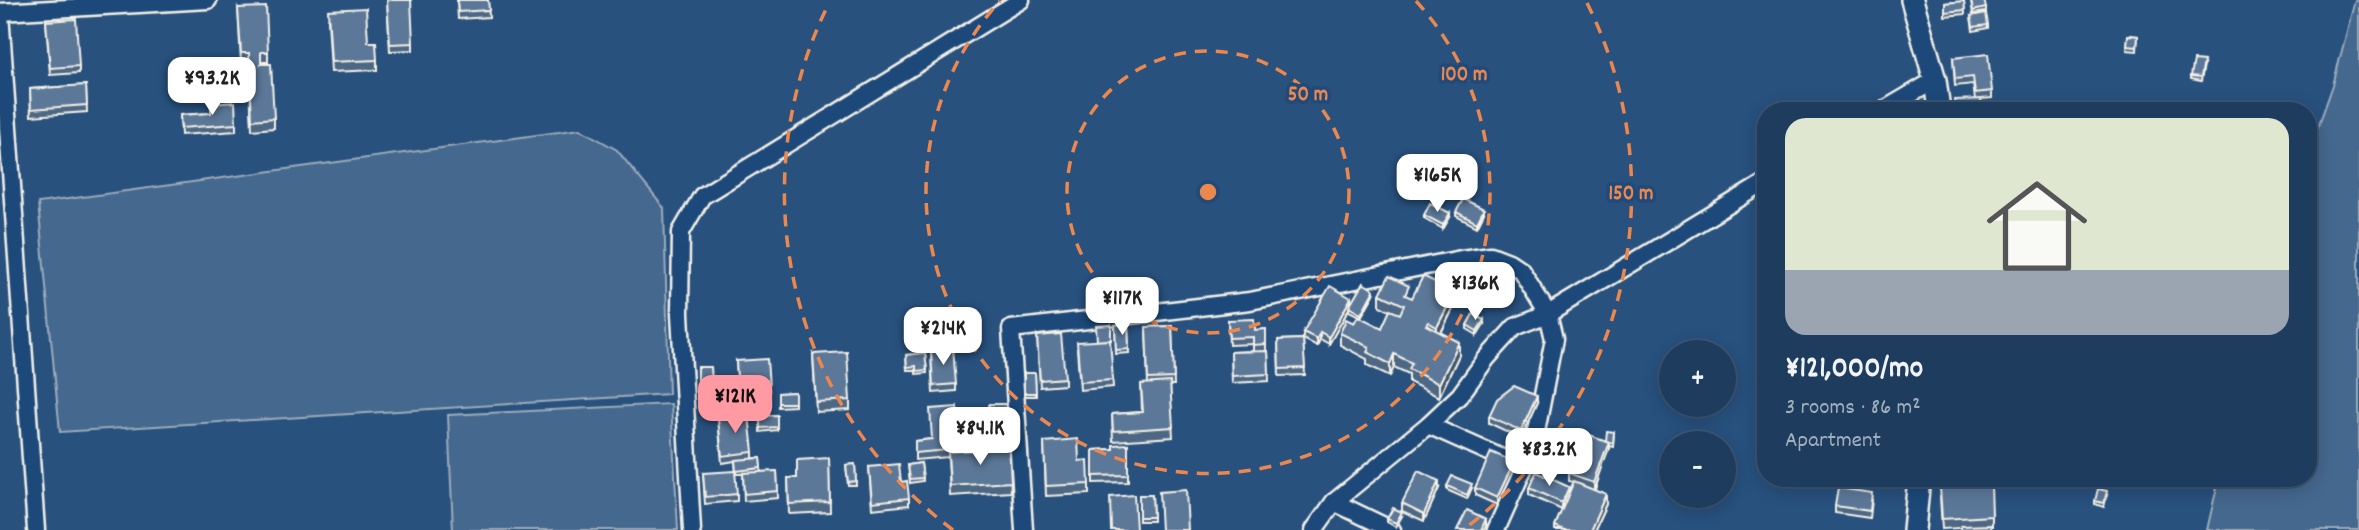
<!DOCTYPE html>
<meta charset="utf-8">
<style>
body{margin:0;font-family:Dekko,sans-serif;background:#264464;color:#f1f3f6;height:100vh;display:flex;flex-direction:column;font-size:26px;white-space:nowrap}
*{box-sizing:border-box;margin:0}
p{font-size:23px;color:#a1aebc}
.icon{flex:none;width:38px;height:38px;fill:none;stroke:currentColor;stroke-width:2;stroke-linecap:round;stroke-linejoin:round}
.map{position:relative;flex:1;overflow:hidden}
.details{position:absolute;left:1757px;top:102px;width:560px;height:385px;display:flex;flex-direction:column;background:#1e3d5e;border-radius:28px;box-shadow:0 4px 18px #0003,0 0 0 2px #3c5673}
.details>*{flex:none}
.buttons{position:absolute;left:1659px;top:340px;display:grid;gap:14px}
.buttons a{display:grid;place-items:center;width:77px;height:77px;border-radius:50%;background:#1e3d5e;box-shadow:0 4px 18px #0003,0 0 0 2px #3c5673;font-size:35px}
.price{position:absolute;translate:-50% -60px;padding:0 16px;border-radius:14px;background:#fff;color:#222;font-size:23px;line-height:46px;filter:drop-shadow(0 2px 4px #0008)}
.price::after{content:'';position:absolute;left:50%;top:42px;width:21px;height:16px;margin-left:-10px;background:inherit;clip-path:polygon(0 0,100% 0,50% 100%)}
.price.selected{background:#ff9aa2;color:#111}
ul{padding:0;list-style:none}
li{display:grid;align-content:center;gap:14px;height:371px;padding:0 28px}
li+li{border-top:2px solid #3c5673}
li span{display:grid;place-items:center;height:217px;border-radius:21px;color:#555}
li>.icon{margin-inline-start:auto}
span .icon{width:126px;height:126px;fill:#fffc;stroke-width:1}
li b{font-size:30px}
.map>svg:first-child{display:block}
</style>
<div class="map">
<svg width="2359" height="530" viewBox="0 0 2359 530">
<rect width="100%" height="100%" fill="#28517e"/>
<filter id="ink" filterUnits="userSpaceOnUse"><feTurbulence type="fractalNoise" baseFrequency=".0143" numOctaves="2"/><feDisplacementMap in="SourceGraphic" scale="14" xChannelSelector="R" yChannelSelector="G"/><feConvolveMatrix kernelMatrix="1 2 1 2 8 2 1 2 1" color-interpolation-filters="sRGB"/></filter>
<g filter="url(#ink)">
<g fill="#45688e" stroke="#9cacbb" stroke-width="2">
<polygon points="2355,0 2359,0 2359,530 2207,530 2219,478 2308,478 2308,155 2333,85"/>
<polygon points="580,129 617,150 664,208 669,394 60,432 38,203"/>
<polygon points="671,404 678,530 453,530 448,415"/>
</g>
<g fill="none" stroke-linecap="round" stroke-linejoin="round">
<defs>
<g id="street">
<polyline points="0,12 208,0"/>
<polyline points="0,13 36,530"/>
<polyline points="1884,110 1935,80"/>
<polyline points="1428,425 1509,461"/>
<polyline points="1334,502 1392,530"/>
<polyline points="692,530 680,314 681,232 702,196 1021,0"/>
<polyline points="1024,530 1011,329 1250,301 1461,259 1491,255 1509,262 1521,270 1548,314 1554,339 1533,447 1496,530"/>
<polyline points="1314,530 1334,502 1428,425 1460,395 1486,359 1515,327 1548,314 1766,182"/>
</g>
<g id="secondary">
<polyline points="1912,0 1935,80 1939,110"/>
<polyline points="1914,530 1919,478"/>
</g>
</defs>
<use href="#street" stroke="#f4f1e8" stroke-width="21"/>
<use href="#secondary" stroke="#f4f1e8" stroke-width="26"/>
<use href="#street" stroke="#1f4a7a" stroke-width="16"/>
<use href="#secondary" stroke="#1f4a7a" stroke-width="21"/>
</g>
<g fill="#4e6784" stroke="#f4f1e8" stroke-width="2">
<polygon points="387,0 413,43 413,50 390,51"/>
<polygon points="457,0 488,0 489,17 458,19"/>
<polygon points="1971,0 1986,8 1986,12 1973,14"/>
<polygon points="1964,1 1965,14 1945,16 1945,3"/>
<polygon points="238,8 268,52 268,62 261,62 274,118 274,128 252,130 249,63 241,63"/>
<polygon points="1971,16 1988,25 1988,28 1973,31"/>
<polygon points="328,20 368,42 377,60 377,70 331,72"/>
<polygon points="46,21 79,66 79,73 50,75"/>
<polygon points="2128,35 2138,36 2137,51 2127,50"/>
<polygon points="1953,58 1992,91 1992,98 1981,99 1956,107 1975,99 1973,84 1955,86"/>
<polygon points="2204,65 2201,81 2191,79 2191,76"/>
<polygon points="86,85 87,112 31,116 30,89"/>
<polygon points="211,104 236,124 236,131 181,135 180,115 211,113"/>
<polygon points="1456,212 1484,213 1477,227 1456,216"/>
<polygon points="1424,215 1450,217 1443,229 1424,218"/>
<polygon points="1374,294 1361,317 1349,311 1349,309 1329,344 1320,339 1317,346 1303,339 1303,332 1351,303"/>
<polygon points="1380,294 1409,297 1412,298 1455,305 1441,333 1459,355 1439,397 1409,382 1409,374 1394,367 1390,376 1367,365 1367,359 1340,345 1340,333 1354,323 1382,328 1390,311 1380,306"/>
<polygon points="1228,320 1255,330 1266,329 1266,351 1268,351 1269,381 1232,383 1231,352 1253,351 1253,344 1229,345"/>
<polygon points="1128,324 1129,353 1116,354 1115,325"/>
<polygon points="1484,324 1477,335 1467,329 1467,325"/>
<polygon points="1111,325 1110,344 1113,387 1080,390 1077,349 1097,341"/>
<polygon points="1172,326 1174,385 1170,385 1173,437 1113,441 1112,414 1142,412 1141,384 1148,384 1146,327"/>
<polygon points="1037,336 1065,378 1065,385 1040,387"/>
<polygon points="1303,339 1305,375 1279,376 1278,340"/>
<polygon points="925,353 927,373 916,374 916,370 907,370 906,355"/>
<polygon points="813,354 850,400 850,410 816,412"/>
<polygon points="931,356 956,384 956,391 933,393"/>
<polygon points="736,361 770,401 770,408 739,411"/>
<polygon points="698,367 711,367 712,391 698,391"/>
<polygon points="1024,373 1035,373 1036,396 1024,396"/>
<polygon points="795,392 795,406 778,407 778,393"/>
<polygon points="1537,403 1521,438 1489,423 1489,416"/>
<polygon points="989,404 1006,404 1011,492 950,496 948,457 915,460 915,441 932,439 957,407 959,451 967,451 966,421 989,420"/>
<polygon points="777,415 777,430 760,432 760,416"/>
<polygon points="718,418 753,452 753,458 760,458 761,472 777,471 778,498 744,501 743,474 736,474 735,461 722,463"/>
<polygon points="1614,432 1613,447 1609,446 1595,489 1606,504 1594,530 1555,530 1555,526 1562,510 1529,495 1529,488 1569,492 1574,482 1569,481 1569,473"/>
<polygon points="1044,442 1079,461 1089,484 1089,494 1046,496"/>
<polygon points="1128,444 1128,482 1093,483 1093,450 1113,449"/>
<polygon points="1561,448 1556,457 1552,455 1544,469 1533,463 1533,459"/>
<polygon points="829,458 830,512 789,514 788,478 797,478"/>
<polygon points="921,463 923,481 910,483 908,465"/>
<polygon points="855,464 856,485 848,485 846,465"/>
<polygon points="869,467 901,482 909,498 909,505 872,509"/>
<polygon points="1514,469 1497,505 1475,495 1475,488"/>
<polygon points="703,473 737,494 737,501 705,504"/>
<polygon points="1843,478 1874,478 1873,481"/>
<polygon points="1988,478 1992,516 1992,526 1942,529 1940,497 1961,486"/>
<polygon points="1447,486 1472,488 1467,499 1447,490"/>
<polygon points="1439,488 1424,521 1402,511 1402,503"/>
<polygon points="1139,495 1152,495 1153,521 1139,521"/>
<polygon points="2107,495 2104,507 2095,504 2095,501"/>
<polygon points="1872,500 1870,518 1835,513 1835,506"/>
<polygon points="1402,516 1396,527 1387,522 1387,519"/>
</g>
<g fill="#40546b" stroke="#f4f1e8" stroke-width="2">
<polygon points="1484,209 1484,213 1477,227 1477,223"/>
<polygon points="1450,213 1450,217 1443,229 1443,225"/>
<polygon points="1374,290 1374,294 1361,317 1361,314"/>
<polygon points="1455,292 1455,305 1437,340 1437,327"/>
<polygon points="1351,298 1351,305 1329,344 1329,337"/>
<polygon points="1484,320 1484,324 1477,335 1477,331"/>
<polygon points="1320,332 1320,339 1317,346 1317,339"/>
<polygon points="1459,342 1459,355 1439,397 1439,384"/>
<polygon points="1394,354 1394,367 1390,376 1390,364"/>
<polygon points="1537,396 1537,403 1521,438 1521,431"/>
<polygon points="1609,442 1609,449 1594,489 1594,482"/>
<polygon points="1552,451 1552,455 1544,469 1544,465"/>
<polygon points="1514,462 1514,469 1497,505 1497,498"/>
<polygon points="1439,481 1439,488 1424,521 1424,514"/>
<polygon points="1569,487 1569,494 1562,510 1562,503"/>
<polygon points="1606,494 1606,504 1594,530 1590,530"/>
<polygon points="1486,519 1486,526 1484,530 1481,530"/>
</g>
<g fill="#5b7899" stroke="#f4f1e8" stroke-width="2">
<polygon points="387,0 411,0 413,43 390,44"/>
<polygon points="457,0 488,0 489,10 458,12"/>
<polygon points="1971,0 1984,0 1986,8 1973,11"/>
<polygon points="1964,1 1965,10 1945,12 1945,3"/>
<polygon points="266,7 268,52 261,52 261,64 271,64 274,118 252,120 249,53 241,53 238,8"/>
<polygon points="366,8 368,42 376,42 377,60 331,62 328,10"/>
<polygon points="1986,13 1988,25 1973,27 1971,16"/>
<polygon points="76,19 79,66 50,68 46,21"/>
<polygon points="2128,35 2138,36 2137,47 2127,46"/>
<polygon points="1988,54 1992,91 1975,93 1973,77 1955,79 1953,58"/>
<polygon points="2194,60 2204,61 2201,77 2191,76"/>
<polygon points="86,85 87,105 31,109 30,89"/>
<polygon points="1981,99 1982,107 1956,107 1955,100"/>
<polygon points="235,102 236,124 181,128 180,115 211,113 211,104"/>
<polygon points="1991,107 1991,110 1949,110 1949,108"/>
<polygon points="1463,199 1484,209 1477,223 1456,212"/>
<polygon points="1430,203 1450,213 1443,225 1424,215"/>
<polygon points="1389,276 1409,286 1405,295 1412,298 1423,276 1455,292 1437,327 1428,322 1426,325 1459,342 1439,384 1409,369 1412,363 1394,354 1390,364 1367,352 1369,347 1340,333 1346,319 1354,323 1358,316 1382,328 1390,310 1400,314 1404,305 1380,294"/>
<polygon points="1363,283 1374,290 1361,314 1349,307"/>
<polygon points="1330,286 1351,298 1329,337 1320,332 1317,339 1303,332"/>
<polygon points="1473,314 1484,320 1477,331 1467,325"/>
<polygon points="1254,319 1255,330 1266,329 1266,344 1253,345 1253,337 1229,338 1228,320"/>
<polygon points="1128,324 1129,349 1116,350 1115,325"/>
<polygon points="1111,325 1111,340 1097,341 1096,326"/>
<polygon points="1172,326 1174,378 1148,379 1146,327"/>
<polygon points="1061,334 1065,378 1040,380 1037,336"/>
<polygon points="1303,339 1305,368 1279,369 1278,340"/>
<polygon points="1110,340 1113,380 1080,382 1077,342"/>
<polygon points="953,348 956,384 933,386 931,349"/>
<polygon points="1268,351 1269,374 1232,376 1231,352"/>
<polygon points="847,352 850,400 816,402 813,354"/>
<polygon points="925,353 927,370 916,371 916,366 907,367 906,355"/>
<polygon points="767,359 770,401 739,404 736,361"/>
<polygon points="698,367 711,367 712,387 698,388"/>
<polygon points="1024,373 1035,373 1036,393 1024,393"/>
<polygon points="1170,382 1173,427 1113,431 1112,414 1143,412 1141,384"/>
<polygon points="1514,386 1537,396 1521,431 1489,416 1497,399"/>
<polygon points="795,392 795,403 778,403 778,393"/>
<polygon points="989,404 1006,404 1006,416 989,417"/>
<polygon points="957,407 959,449 915,453 915,441 932,439 930,409"/>
<polygon points="749,415 753,452 722,456 718,418"/>
<polygon points="777,415 777,427 760,428 760,416"/>
<polygon points="1007,418 1009,447 967,450 966,421"/>
<polygon points="1606,431 1614,432 1613,443 1605,441"/>
<polygon points="1583,433 1609,442 1594,482 1569,473"/>
<polygon points="1545,436 1561,444 1556,453 1552,451 1544,465 1533,459"/>
<polygon points="1078,439 1079,461 1088,460 1089,484 1046,486 1044,442"/>
<polygon points="1128,444 1128,475 1093,476 1093,450 1113,449 1113,445"/>
<polygon points="1009,448 1011,482 950,486 948,452"/>
<polygon points="1491,452 1514,462 1497,498 1475,488"/>
<polygon points="760,458 761,468 736,471 735,460"/>
<polygon points="829,458 830,502 789,504 788,478 797,478 797,460"/>
<polygon points="921,463 923,478 910,479 908,465"/>
<polygon points="855,464 856,481 848,482 846,465"/>
<polygon points="899,464 901,482 907,481 909,498 872,502 869,467"/>
<polygon points="735,471 737,494 705,497 703,473"/>
<polygon points="777,471 778,491 744,494 743,473"/>
<polygon points="1418,471 1439,481 1424,514 1402,503"/>
<polygon points="1536,472 1569,487 1562,503 1529,488"/>
<polygon points="1452,476 1472,484 1467,495 1447,486"/>
<polygon points="1961,478 1988,478 1988,483 1962,485"/>
<polygon points="1574,481 1606,494 1590,530 1564,530 1555,526"/>
<polygon points="1991,484 1992,516 1942,519 1940,487"/>
<polygon points="1838,488 1872,493 1870,511 1835,506"/>
<polygon points="2098,489 2107,491 2104,503 2095,501"/>
<polygon points="1186,490 1188,530 1161,530 1159,492"/>
<polygon points="1134,495 1136,530 1111,530 1110,497"/>
<polygon points="1139,495 1152,495 1153,517 1139,517"/>
<polygon points="1393,508 1402,512 1396,523 1387,519"/>
<polygon points="1467,510 1486,519 1481,530 1457,530"/>
<polygon points="1991,525 1991,530 1961,530 1961,526"/>
</g>
</g>
<g fill="none" stroke="#ec874e" stroke-width="3.5" stroke-dasharray="12 9">
<circle cx="1208" cy="192" r="141"/>
<path d="M1416 1A282 282 0 1 1 1000 1"/>
<path d="M953 530A423 423 0 0 1 829 3M1587 3A423 423 0 0 1 1463 530"/>
</g>
<circle cx="1208" cy="192" r="10" fill="#ec874e" stroke="#1f4a7a" stroke-width="3.5"/>
<g font-size="21" text-anchor="middle" font-weight="bold" fill="#ec874e" stroke="#1f4a7a" stroke-width="7" stroke-linejoin="round" paint-order="stroke">
<text x="1464" y="80">100 m</text>
<text x="1308" y="100">50 m</text>
<text x="1631" y="199">150 m</text>
</g>
</svg>
<div class="buttons">
<a>+</a>
<a>−</a>
</div>
<b class="price" style="left:212px;top:117px">¥93.2K</b>
<b class="price" style="left:1437px;top:214px">¥165K</b>
<b class="price" style="left:1475px;top:322px">¥136K</b>
<b class="price" style="left:1122px;top:337px">¥117K</b>
<b class="price" style="left:943px;top:367px">¥214K</b>
<b class="price selected" style="left:735px;top:435px">¥121K</b>
<b class="price" style="left:980px;top:467px">¥84.1K</b>
<b class="price" style="left:1549px;top:488px">¥83.2K</b>
<section class="details">
<ul>
<li><span style="background:linear-gradient(#dfe7d0 70%,#9aa5b1 0)"><svg class="icon" aria-label="home" viewBox="0 0 24 24"><path d="M3 11l9-7 9 7M6 9v11h12V9"/></svg></span><div><b>¥121,000/mo</b><p>3 rooms · 86 m²</p><p>Apartment</p></div></li>
</ul>
</section>
</div>
